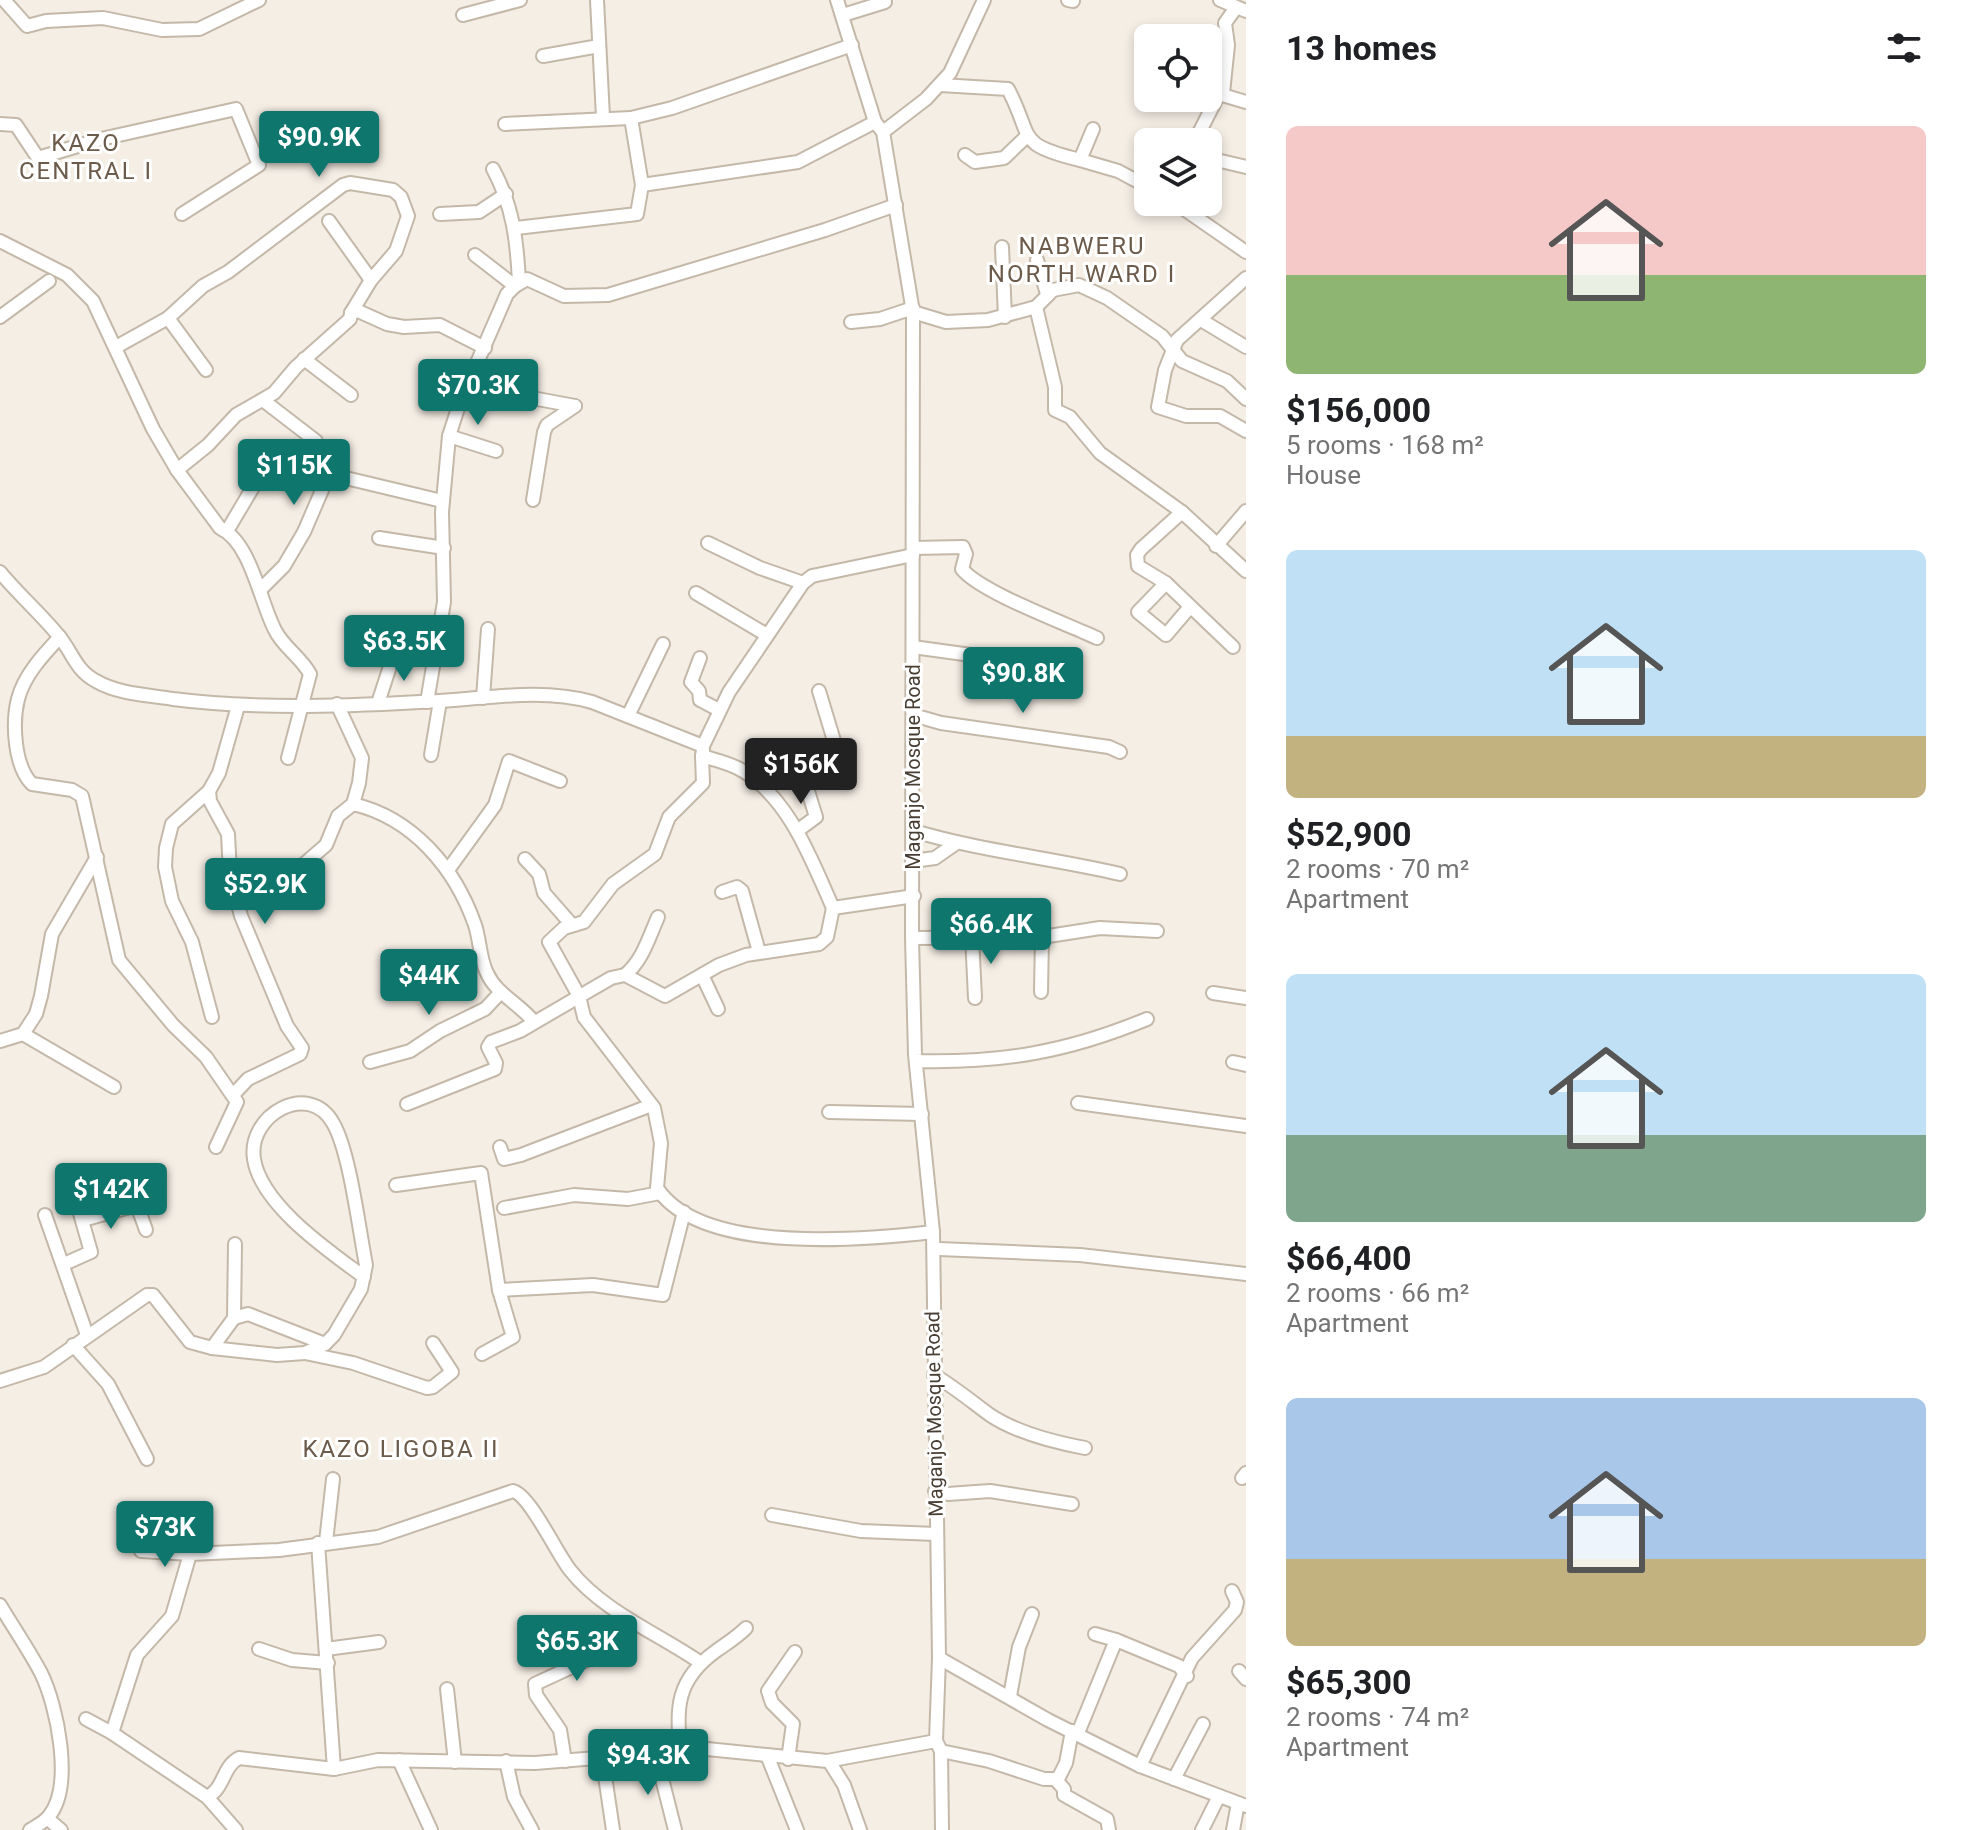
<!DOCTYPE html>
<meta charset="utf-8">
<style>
body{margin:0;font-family:Roboto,sans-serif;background:#f6f6f6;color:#202124;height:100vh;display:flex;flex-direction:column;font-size:30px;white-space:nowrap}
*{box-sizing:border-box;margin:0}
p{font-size:26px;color:#757577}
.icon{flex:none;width:44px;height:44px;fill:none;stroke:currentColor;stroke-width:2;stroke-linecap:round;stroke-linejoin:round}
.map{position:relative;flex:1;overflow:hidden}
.drawer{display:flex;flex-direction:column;background:#fff;width:720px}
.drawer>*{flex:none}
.controls{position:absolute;left:1134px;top:24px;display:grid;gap:16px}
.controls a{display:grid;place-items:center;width:88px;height:88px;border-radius:12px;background:#fff;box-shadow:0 4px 12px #0003;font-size:40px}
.price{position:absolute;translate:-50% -68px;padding:0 18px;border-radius:8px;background:#0f766e;color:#fff;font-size:26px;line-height:52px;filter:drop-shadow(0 2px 4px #0008)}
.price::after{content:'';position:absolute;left:50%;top:48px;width:24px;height:18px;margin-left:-12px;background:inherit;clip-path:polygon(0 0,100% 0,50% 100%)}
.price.current{background:#222;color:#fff}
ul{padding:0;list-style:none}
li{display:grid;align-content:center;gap:16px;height:424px;padding:0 40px}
li span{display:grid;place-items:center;height:248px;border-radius:12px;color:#555}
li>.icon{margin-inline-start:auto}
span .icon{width:144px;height:144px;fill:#fffc;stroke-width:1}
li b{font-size:34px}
h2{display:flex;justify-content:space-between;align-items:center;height:96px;padding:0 40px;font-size:34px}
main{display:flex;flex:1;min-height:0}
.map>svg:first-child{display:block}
</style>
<main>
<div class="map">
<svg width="1246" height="1830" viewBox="0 0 1246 1830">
<rect width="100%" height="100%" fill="#f5eee5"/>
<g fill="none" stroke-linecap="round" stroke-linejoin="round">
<defs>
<g id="minor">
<polyline points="4,0 27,26 46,21 103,18 162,30 199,29 259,0"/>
<polyline points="597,0 603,117"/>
<polyline points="837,0 875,122 883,132 913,312 912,938 915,1055 933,1232 939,1658 936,1741 941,1751 942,1830"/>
<polyline points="1068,0 1073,1"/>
<polyline points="1220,0 1246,11"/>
<polyline points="463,15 520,0"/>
<polyline points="843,15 885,2"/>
<polyline points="543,56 599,46"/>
<polyline points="1208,62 1225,66"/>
<path d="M940,85L1008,89C1034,138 1014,144 1080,160L1093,129"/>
<polyline points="1223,93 1228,45 1225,23 1235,9"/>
<polyline points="0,124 16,125 38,158 101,139 236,109 259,165 182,214"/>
<polyline points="505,124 631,118 672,108 852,45"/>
<polyline points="883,132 926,99 950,73 984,0"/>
<polyline points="1191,142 1200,131 1219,94 1246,102"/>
<polyline points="965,155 975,162 1004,158 1027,136"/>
<polyline points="1208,158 1246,167"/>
<polyline points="1080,160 1118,171 1148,187"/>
<path d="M493,169C513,206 517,241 519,282"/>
<polyline points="642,185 798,162 875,122"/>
<polyline points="1174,202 1246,252"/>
<polyline points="440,214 479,212 506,194"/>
<polyline points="329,221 371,280"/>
<polyline points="516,228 637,214 642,185 631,118"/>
<path d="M0,241L67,275L93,301L153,429L177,470L220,528C251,542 260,602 275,630C283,647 301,657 310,674L288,758"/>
<polyline points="1002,247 1005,317"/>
<polyline points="475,255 515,286 527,279 564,296 608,295 825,230 896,205"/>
<polyline points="1037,260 1047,294"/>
<polyline points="1246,278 1177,340 1165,370 1158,407 1186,416 1220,416 1246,431"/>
<polyline points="1036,307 1055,387 1055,410 1070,417 1100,453 1182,512 1246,571"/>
<polyline points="913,312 946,322 988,320 1036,307 1053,290 1079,285 1107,298 1162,336 1182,361 1227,381 1246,399"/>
<polyline points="0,317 49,281"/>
<polyline points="168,318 206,370"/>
<polyline points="1201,320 1246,347"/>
<polyline points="851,322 880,319 913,308"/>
<polyline points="116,347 168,318 203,286 228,272 343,185 350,183 393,190 401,197 408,216 396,251 371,280 351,313"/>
<polyline points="304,359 351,395"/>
<polyline points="466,390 516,395 575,406"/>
<polyline points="264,401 316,441"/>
<polyline points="449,436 496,451"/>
<polyline points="177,470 208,445 236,415 274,393 296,367 350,319 351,313 358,311 387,324 404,327 440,325 485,348"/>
<polyline points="533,500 544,432 547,425 575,406"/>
<polyline points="1182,512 1141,549 1137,555 1138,566 1166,583 1233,647"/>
<polyline points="227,531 262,472"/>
<polyline points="379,538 444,548"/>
<polyline points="708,543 760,568 803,583"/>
<polyline points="1216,546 1246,511"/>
<path d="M913,548L963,547L966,554L962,569C980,592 1067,624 1097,638"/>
<path d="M0,572C18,594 40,613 58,635C72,651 75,670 96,681C118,694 148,695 173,699C259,710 353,706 440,701C490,698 543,688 592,702L703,746L729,692L803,583L812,576L913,555"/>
<polyline points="1166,583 1138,612 1166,635 1189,608"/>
<polyline points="261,589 284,566 304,532 329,474 442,501"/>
<polyline points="696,593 767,635"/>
<path d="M60,637C44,654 24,675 18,699C12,723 14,766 32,784L72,790L82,796L119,960L173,1025L206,1057L237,1102L216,1147"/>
<polyline points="913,647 1022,662"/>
<polyline points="700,658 691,682 699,691 700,700 719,710"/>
<polyline points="483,698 488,629"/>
<polyline points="427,702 444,602 442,512 449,436 460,402 507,294 515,286"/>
<polyline points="378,703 395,651"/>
<polyline points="913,715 941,723 1109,747 1120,752"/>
<polyline points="628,716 663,644"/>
<path d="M703,750L702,756C715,760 731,763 743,771C790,800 811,859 833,908"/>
<polyline points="431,755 440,701"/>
<path d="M702,756L703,783L669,817L655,854L613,884L584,922L564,928L549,942L579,996L584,1017L654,1108L661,1143L657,1188C701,1255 863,1240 933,1232"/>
<polyline points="209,791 210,801 228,834 230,873 241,916 287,1026 302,1048 300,1054 248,1079 233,1095"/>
<path d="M353,804C413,818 455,868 475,925C480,940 480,960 487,973C496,994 520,1004 534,1022"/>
<polyline points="797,831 816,817 799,762 835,744 819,691"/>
<path d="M914,831C981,851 1052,858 1120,874"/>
<polyline points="525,859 539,874 544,893 572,925"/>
<polyline points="913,861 935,858 955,844"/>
<polyline points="303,865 326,845 338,816 353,804 359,783 362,758 337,704"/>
<polyline points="448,870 495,805 509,761 560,781"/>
<polyline points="722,892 737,887 742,891 759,952"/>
<polyline points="972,936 975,998"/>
<polyline points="912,938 1042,937 1100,928 1157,931"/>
<path d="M625,975C643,960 649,937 658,917"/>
<polyline points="702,975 718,1009"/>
<polyline points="1041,992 1042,937"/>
<polyline points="1213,993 1246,998"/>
<polyline points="212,1017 192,942 172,901 165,867 166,848 172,824 209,791 219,773 238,706"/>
<polyline points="23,1034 36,1014 41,996 52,934 97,857"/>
<polyline points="0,1041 23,1034 114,1087"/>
<path d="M916,1061C1003,1063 1067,1052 1147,1019"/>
<polyline points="370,1062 410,1051 440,1031 485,1009 501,992"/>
<polyline points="1233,1062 1246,1065"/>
<polyline points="1078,1103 1246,1126"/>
<polyline points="407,1104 495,1069 496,1063 488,1047 491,1042 520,1031 611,978 625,975 665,996 719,965 746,955 819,944 827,937 833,908 914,896"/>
<polyline points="829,1112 922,1114"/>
<polyline points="500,1147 504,1159 521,1155 649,1106"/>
<polyline points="396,1185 481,1173 499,1290 513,1337 482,1354"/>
<polyline points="504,1208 574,1195 628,1199 660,1193"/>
<polyline points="45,1215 87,1335"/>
<polyline points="83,1220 137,1205 146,1230"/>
<polyline points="939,1249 1080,1255 1246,1274"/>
<polyline points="64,1264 91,1252 75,1196"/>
<polyline points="499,1290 593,1285 663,1295 684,1212"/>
<polyline points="234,1318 248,1314 325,1344"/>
<polyline points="73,1345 108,1384 147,1459"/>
<polyline points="212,1348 234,1318 235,1244"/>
<polyline points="305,1353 353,1363 427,1388 433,1387 452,1372 433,1343"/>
<path d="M934,1375C954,1387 971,1401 990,1415C1017,1433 1053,1442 1085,1448"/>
<path d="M0,1381L44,1367L147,1295H153L190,1342L212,1348L277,1355L305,1353L325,1344L334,1335L361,1289L366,1265C359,1230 350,1152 333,1123C309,1080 247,1115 254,1159C261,1205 329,1251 364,1277"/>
<polyline points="1242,1478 1246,1473"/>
<polyline points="935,1491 948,1494 990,1491 1072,1504"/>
<polyline points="772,1515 861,1531 936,1534"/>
<polyline points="326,1542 333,1479"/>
<polyline points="318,1543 334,1769"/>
<polyline points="141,1551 190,1554"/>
<path d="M0,1605C13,1627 29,1650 41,1673C57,1705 74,1786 49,1816C45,1822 36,1826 30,1830"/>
<polyline points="1116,1640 1179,1666 1187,1676"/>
<polyline points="259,1649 292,1660 328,1663"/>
<polyline points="326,1649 379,1642"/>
<polyline points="939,1658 1048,1720 1140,1766 1246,1806"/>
<polyline points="1239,1671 1246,1679"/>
<polyline points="447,1689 455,1762"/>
<polyline points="1010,1696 1019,1647 1032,1614"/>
<polyline points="86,1719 112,1733 207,1797 236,1830"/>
<path d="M112,1733L137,1655L172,1616L190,1554L279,1550L378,1537L513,1491C530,1495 557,1554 570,1570C602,1611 659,1634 701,1663"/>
<polyline points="1078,1733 1116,1640 1095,1634"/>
<path d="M681,1751C675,1708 677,1679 716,1651C727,1643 736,1638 746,1628"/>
<polyline points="941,1751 989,1761 1044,1779 1058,1779 1066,1763 1072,1731"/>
<polyline points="656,1755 675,1830"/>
<polyline points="767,1755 797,1830"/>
<polyline points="602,1756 613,1830"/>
<polyline points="788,1759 793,1724 772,1703 768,1691 795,1652"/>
<polyline points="399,1760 431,1830"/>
<polyline points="506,1761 514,1797 532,1830"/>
<polyline points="565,1761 560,1730 536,1695 535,1684 593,1657"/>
<polyline points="829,1761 844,1785 860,1830"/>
<polyline points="1140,1766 1192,1658 1235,1610 1237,1602 1232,1591"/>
<polyline points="1055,1779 1064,1789 1064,1795 1107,1819 1109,1830"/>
<polyline points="1174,1779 1203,1724"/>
<path d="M207,1797C225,1788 222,1767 239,1758L334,1769L378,1760L535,1763L707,1749L827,1761L936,1741"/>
<polyline points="48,1819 61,1830"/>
<polyline points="1202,1830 1219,1796"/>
<polyline points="1233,1830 1238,1803"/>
</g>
</defs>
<use href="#minor" stroke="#c4b8a9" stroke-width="16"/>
<use href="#minor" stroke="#fff" stroke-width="12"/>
</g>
<g text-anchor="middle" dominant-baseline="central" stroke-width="6" stroke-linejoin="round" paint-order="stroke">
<g font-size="20" fill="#483e34" stroke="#fff">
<text transform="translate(913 767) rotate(-90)">Maganjo Mosque Road</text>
<text transform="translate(934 1414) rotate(-91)">Maganjo Mosque Road</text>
</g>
<g font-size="24" letter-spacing="2" fill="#6c5b4a" stroke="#fff">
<text x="86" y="143">KAZO<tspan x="86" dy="28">CENTRAL I</tspan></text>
<text x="1082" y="246">NABWERU<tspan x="1082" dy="28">NORTH WARD I</tspan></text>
<text x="401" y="1449">KAZO LIGOBA II</text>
</g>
</g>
</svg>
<div class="controls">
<a><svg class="icon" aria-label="locate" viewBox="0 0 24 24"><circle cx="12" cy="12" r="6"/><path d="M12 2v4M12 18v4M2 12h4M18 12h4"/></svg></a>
<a><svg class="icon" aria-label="layers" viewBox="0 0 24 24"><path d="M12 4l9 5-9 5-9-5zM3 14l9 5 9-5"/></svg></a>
</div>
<b class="price" style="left:319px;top:179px">$90.9K</b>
<b class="price" style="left:478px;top:427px">$70.3K</b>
<b class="price" style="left:294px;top:507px">$115K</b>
<b class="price" style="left:404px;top:683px">$63.5K</b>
<b class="price" style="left:1023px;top:715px">$90.8K</b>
<b class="price current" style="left:801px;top:806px">$156K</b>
<b class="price" style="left:265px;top:926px">$52.9K</b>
<b class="price" style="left:991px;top:966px">$66.4K</b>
<b class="price" style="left:429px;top:1017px">$44K</b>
<b class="price" style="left:111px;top:1231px">$142K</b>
<b class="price" style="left:165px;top:1569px">$73K</b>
<b class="price" style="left:577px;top:1683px">$65.3K</b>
<b class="price" style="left:648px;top:1797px">$94.3K</b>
</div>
<section class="drawer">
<h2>13 homes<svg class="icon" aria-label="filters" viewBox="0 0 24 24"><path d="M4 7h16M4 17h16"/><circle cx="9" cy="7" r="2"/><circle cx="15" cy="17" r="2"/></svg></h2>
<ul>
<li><span style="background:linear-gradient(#f6c9c9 60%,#8fb573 0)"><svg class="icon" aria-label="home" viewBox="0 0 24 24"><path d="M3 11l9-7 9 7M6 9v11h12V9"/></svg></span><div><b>$156,000</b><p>5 rooms · 168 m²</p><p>House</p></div></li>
<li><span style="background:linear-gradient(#bfe0f5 75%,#c2b280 0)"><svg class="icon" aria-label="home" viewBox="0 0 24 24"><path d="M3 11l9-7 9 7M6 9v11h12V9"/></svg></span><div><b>$52,900</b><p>2 rooms · 70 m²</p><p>Apartment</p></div></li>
<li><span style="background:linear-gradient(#bfe0f5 65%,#7fa58c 0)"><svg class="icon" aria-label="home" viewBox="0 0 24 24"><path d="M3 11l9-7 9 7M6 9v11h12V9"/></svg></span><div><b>$66,400</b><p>2 rooms · 66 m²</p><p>Apartment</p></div></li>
<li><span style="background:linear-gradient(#a9c7e8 65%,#c2b280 0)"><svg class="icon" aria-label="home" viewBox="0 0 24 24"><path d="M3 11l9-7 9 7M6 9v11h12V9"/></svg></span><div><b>$65,300</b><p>2 rooms · 74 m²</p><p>Apartment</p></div></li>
</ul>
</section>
</main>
